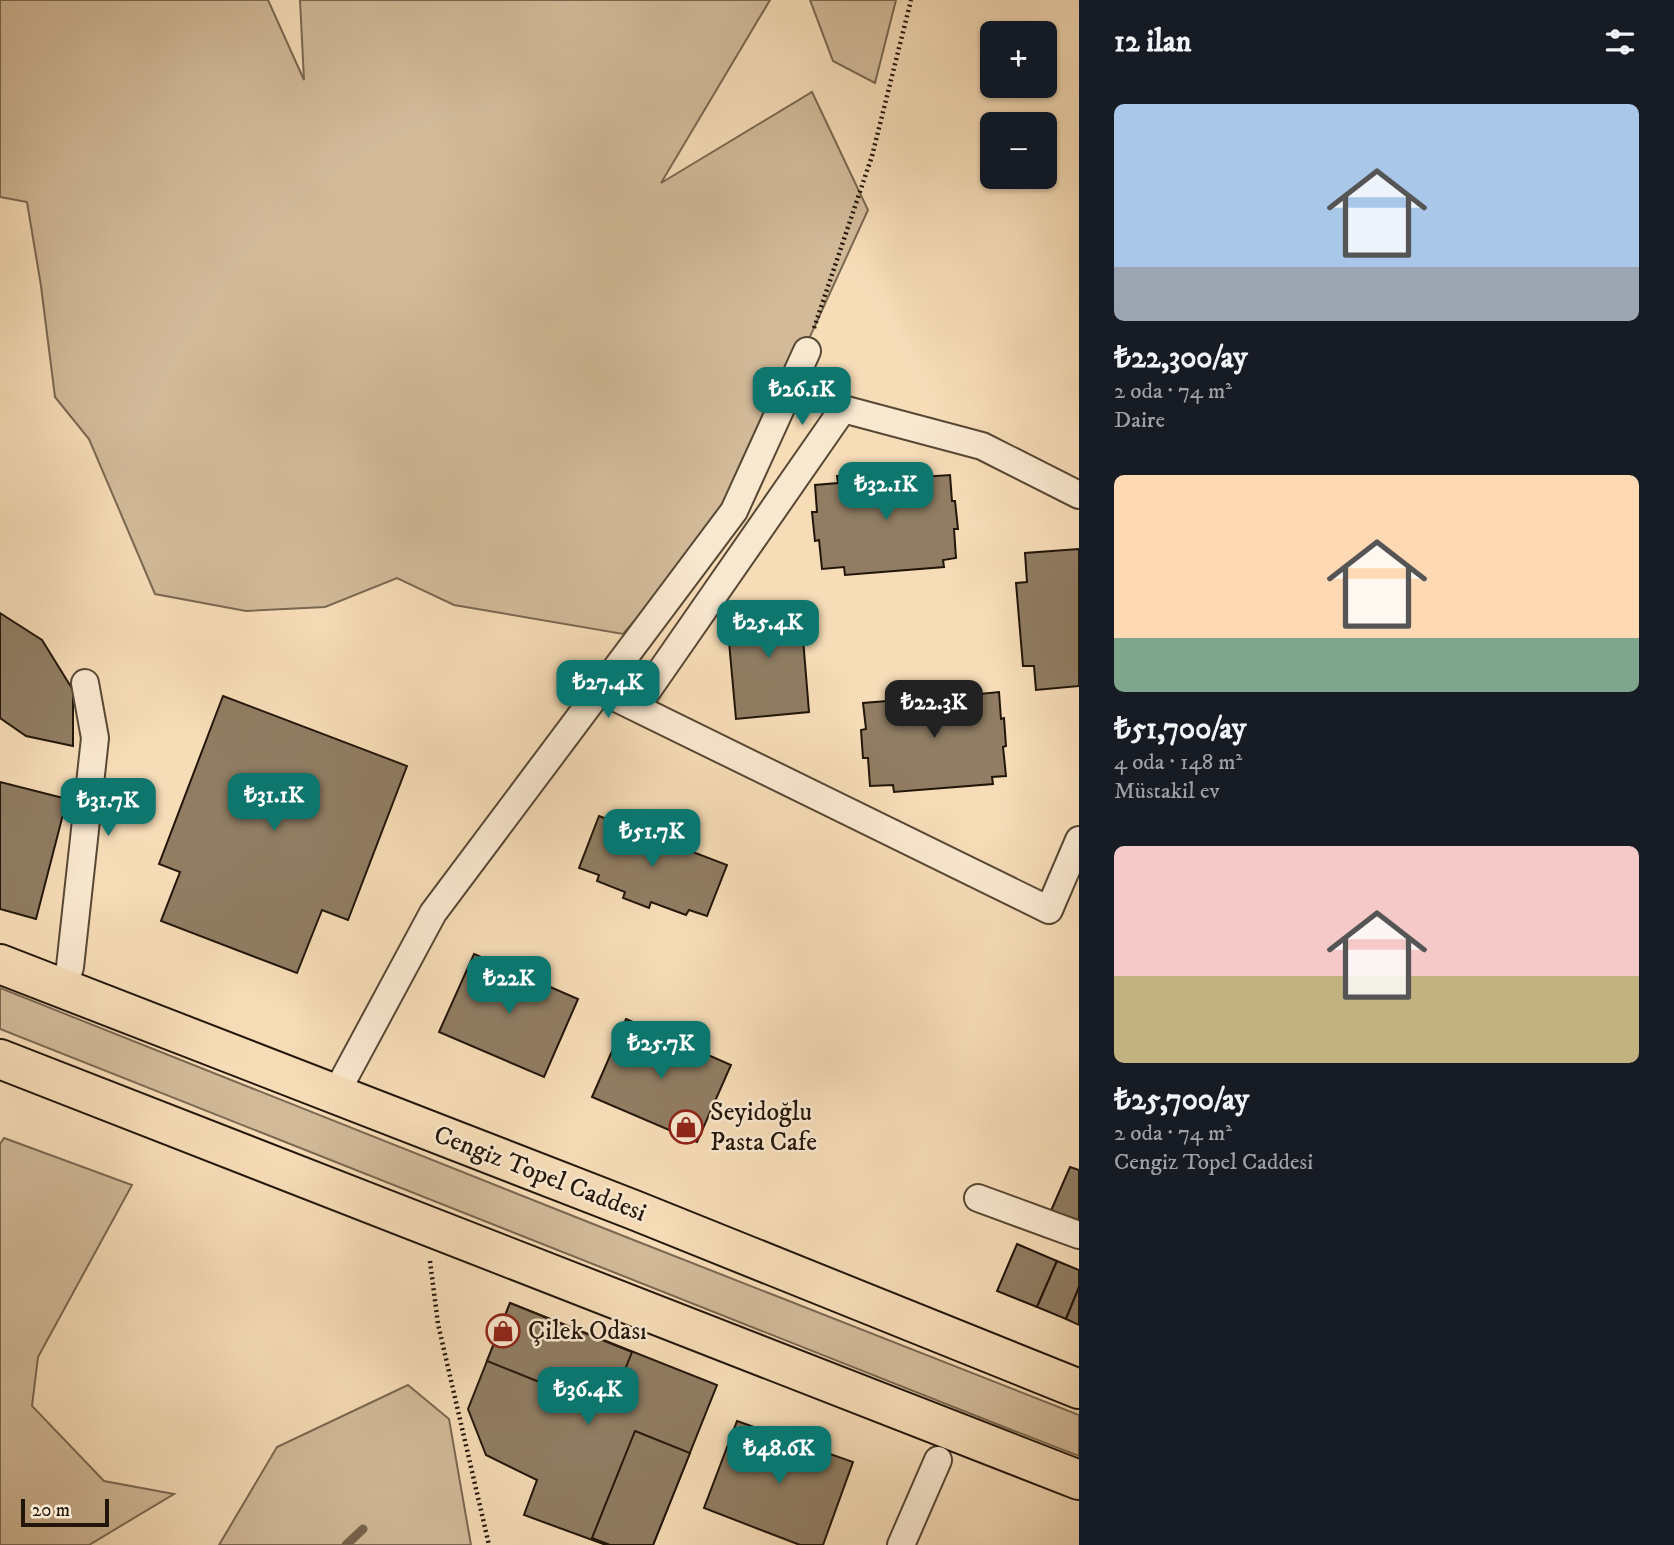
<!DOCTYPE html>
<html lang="tr">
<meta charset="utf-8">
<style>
body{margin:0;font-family:"IM FELL DW Pica",serif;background:#20242c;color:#f1f3f6;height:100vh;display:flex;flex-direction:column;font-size:26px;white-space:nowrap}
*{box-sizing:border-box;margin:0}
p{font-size:23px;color:#9ea1a6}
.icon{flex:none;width:38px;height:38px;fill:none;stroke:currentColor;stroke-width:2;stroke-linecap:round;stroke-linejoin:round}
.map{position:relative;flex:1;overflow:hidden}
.panel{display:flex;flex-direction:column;background:#171b24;width:595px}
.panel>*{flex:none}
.controls{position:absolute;left:980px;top:21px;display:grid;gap:14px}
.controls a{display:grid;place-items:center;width:77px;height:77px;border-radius:10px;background:#171b24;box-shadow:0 2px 5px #0004;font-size:35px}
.scale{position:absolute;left:21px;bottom:18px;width:88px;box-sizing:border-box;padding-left:7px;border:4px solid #221609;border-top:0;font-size:19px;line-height:24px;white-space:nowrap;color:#221609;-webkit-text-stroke:5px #f9e8d0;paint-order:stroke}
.price{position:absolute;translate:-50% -60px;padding:0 16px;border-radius:14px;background:#0f766e;color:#fff;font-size:23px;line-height:46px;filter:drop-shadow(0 2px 4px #0008)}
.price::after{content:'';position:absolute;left:50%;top:42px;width:21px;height:16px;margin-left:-10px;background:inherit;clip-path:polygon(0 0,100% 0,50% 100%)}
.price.selected{background:#222;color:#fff}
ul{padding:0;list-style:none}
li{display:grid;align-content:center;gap:14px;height:371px;padding:0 35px}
li span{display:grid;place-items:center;height:217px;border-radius:10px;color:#555}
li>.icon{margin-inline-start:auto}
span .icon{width:126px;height:126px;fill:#fffc;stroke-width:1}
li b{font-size:30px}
h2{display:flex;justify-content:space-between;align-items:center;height:84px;padding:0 35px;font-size:30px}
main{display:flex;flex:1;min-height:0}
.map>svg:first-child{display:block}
</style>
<main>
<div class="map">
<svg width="1079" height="1545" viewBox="0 0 1079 1545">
<rect width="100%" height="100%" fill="#f6dcb7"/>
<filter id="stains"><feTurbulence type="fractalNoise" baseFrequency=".00286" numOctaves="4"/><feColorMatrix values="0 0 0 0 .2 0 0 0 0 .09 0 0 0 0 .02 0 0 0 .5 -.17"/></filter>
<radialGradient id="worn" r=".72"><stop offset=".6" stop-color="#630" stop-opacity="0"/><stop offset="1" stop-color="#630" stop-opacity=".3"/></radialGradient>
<g fill="#d2ba99" stroke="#7a6851" stroke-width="2">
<polygon points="0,0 268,0 304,80 300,0 770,0 661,183 812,92 868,210 731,509 623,634 454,605 397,578 325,607 246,611 155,594 89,439 55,397 41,286 27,202 0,197"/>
<polygon points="810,0 896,0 875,83 833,61"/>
<polygon points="0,988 626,1237 1079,1415 1079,1456 994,1423 0,1029"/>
<polygon points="4,1138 132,1185 38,1357 32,1406 104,1481 174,1494 89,1545 0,1545 0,1144"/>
<polygon points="408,1385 449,1419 471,1545 219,1545 277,1447"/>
</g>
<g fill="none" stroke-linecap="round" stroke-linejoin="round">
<polyline stroke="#76654e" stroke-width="9" points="346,1545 363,1529"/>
</g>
<g fill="#907d63" stroke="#221609" stroke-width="2">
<polygon points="921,470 922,477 950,475 952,501 955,501 958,529 954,529 956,558 943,560 944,567 845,575 844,567 822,569 819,540 815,541 812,512 817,512 815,485 838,483 837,476"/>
<polygon points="1079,549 1079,686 1036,690 1034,666 1023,666 1016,583 1027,582 1025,553"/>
<polygon points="800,602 809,712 736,719 726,609"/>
<polygon points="0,613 42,640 73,690 73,746 26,736 0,718"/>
<polygon points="970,687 970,695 999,692 1001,719 1004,718 1006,746 1003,747 1006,776 992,777 993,784 894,792 893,785 870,786 868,758 863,758 861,730 866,729 863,703 887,701 886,694"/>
<polygon points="223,696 407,766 348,920 322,910 297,973 161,921 180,872 159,864"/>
<polygon points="0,782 67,799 36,919 0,909"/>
<polygon points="599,816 727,865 707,916 689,910 686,915 651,902 649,908 623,898 625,892 597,881 599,875 579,868"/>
<polygon points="474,954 578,999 544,1077 439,1032"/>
<polygon points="626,1019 731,1065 697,1142 592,1097"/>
<polygon points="1070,1167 1079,1170 1079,1225 1050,1213"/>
<polygon points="1017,1244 1057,1261 1037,1307 997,1291"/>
<polygon points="1057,1261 1079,1270 1079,1287 1066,1319 1037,1307"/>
<polygon points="1079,1287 1079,1325 1066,1319"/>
<polygon points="510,1303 717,1385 653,1545 606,1545 524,1515 537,1480 486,1455 468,1409"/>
<polygon points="510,1303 632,1352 609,1410 487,1361"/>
<polygon points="737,1421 853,1462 823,1545 800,1545 704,1508"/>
<polygon points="635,1431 690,1453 653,1545 610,1545 592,1538"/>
</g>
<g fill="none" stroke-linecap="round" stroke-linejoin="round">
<defs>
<g id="minor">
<polyline points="600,690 1049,910 1079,840"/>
<polyline points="636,707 843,409 982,446 1079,495"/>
<polyline points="63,989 70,967 95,738 85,683"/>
<polyline points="335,1095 433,913 734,511 807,351"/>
<polyline points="978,1198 1079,1235"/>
<polyline points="901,1545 938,1460"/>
</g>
<g id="primary">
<polyline points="0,964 634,1210 1079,1389"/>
<polyline points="0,1059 1079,1480"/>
</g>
</defs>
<use href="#minor" stroke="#574834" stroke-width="30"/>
<use href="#primary" stroke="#221609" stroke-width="42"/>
<g stroke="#221609" stroke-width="4.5" stroke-dasharray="2 3.5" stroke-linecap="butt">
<polyline points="814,328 872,156 911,0"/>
<polyline points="430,1261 438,1324 489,1545"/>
</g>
<use href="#minor" stroke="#f9e8d0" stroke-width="26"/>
<use href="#primary" stroke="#f6dcb7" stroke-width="38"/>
</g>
<defs>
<symbol id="shop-ring" viewBox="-11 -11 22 22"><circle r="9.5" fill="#f9e8d0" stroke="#8f2418" stroke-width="1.5"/><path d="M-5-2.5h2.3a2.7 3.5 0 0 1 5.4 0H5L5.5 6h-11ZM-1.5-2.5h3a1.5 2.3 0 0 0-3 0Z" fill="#8f2418"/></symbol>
</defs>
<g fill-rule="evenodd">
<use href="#shop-ring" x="667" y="1108" width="38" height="38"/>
<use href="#shop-ring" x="484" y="1312" width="38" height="38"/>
</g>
<g text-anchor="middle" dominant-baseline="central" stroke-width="5" stroke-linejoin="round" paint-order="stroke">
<g font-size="26" fill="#221609" stroke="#f9e8d0" text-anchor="start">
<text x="710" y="1112">Seyidoğlu<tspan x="710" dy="30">Pasta Cafe</tspan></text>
<text x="528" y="1331">Çilek Odası</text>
</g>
<g font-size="26" fill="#221609" stroke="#f9e8d0">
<text transform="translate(540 1174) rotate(21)">Cengiz Topel Caddesi</text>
</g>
</g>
<rect width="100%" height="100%" filter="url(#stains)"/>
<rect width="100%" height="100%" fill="url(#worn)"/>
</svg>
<div class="controls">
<a>+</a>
<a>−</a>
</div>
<div class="scale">20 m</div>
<b class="price" style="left:802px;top:427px">₺26.1K</b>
<b class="price" style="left:886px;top:522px">₺32.1K</b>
<b class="price" style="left:768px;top:660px">₺25.4K</b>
<b class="price" style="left:608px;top:720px">₺27.4K</b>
<b class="price selected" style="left:934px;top:740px">₺22.3K</b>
<b class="price" style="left:274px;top:833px">₺31.1K</b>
<b class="price" style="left:108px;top:838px">₺31.7K</b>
<b class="price" style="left:652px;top:869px">₺51.7K</b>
<b class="price" style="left:509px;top:1016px">₺22K</b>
<b class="price" style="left:661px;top:1081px">₺25.7K</b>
<b class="price" style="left:588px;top:1427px">₺36.4K</b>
<b class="price" style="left:779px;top:1486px">₺48.6K</b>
</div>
<section class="panel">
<h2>12 ilan<svg class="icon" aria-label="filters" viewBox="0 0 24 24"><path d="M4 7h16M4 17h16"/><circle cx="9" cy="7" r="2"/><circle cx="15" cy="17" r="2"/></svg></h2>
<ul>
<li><span style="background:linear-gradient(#a9c7e8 75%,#9aa5b1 0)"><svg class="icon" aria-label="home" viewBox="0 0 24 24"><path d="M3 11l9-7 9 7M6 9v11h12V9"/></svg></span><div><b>₺22,300/ay</b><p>2 oda · 74 m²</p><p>Daire</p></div></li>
<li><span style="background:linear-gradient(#ffd9b3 75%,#7fa58c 0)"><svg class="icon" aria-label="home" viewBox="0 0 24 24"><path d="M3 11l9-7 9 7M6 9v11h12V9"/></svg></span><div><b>₺51,700/ay</b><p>4 oda · 148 m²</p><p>Müstakil ev</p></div></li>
<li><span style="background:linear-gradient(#f6c9c9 60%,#c2b280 0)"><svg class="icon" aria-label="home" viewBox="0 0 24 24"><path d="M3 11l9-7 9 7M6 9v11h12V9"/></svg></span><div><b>₺25,700/ay</b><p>2 oda · 74 m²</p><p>Cengiz Topel Caddesi</p></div></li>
</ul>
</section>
</main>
